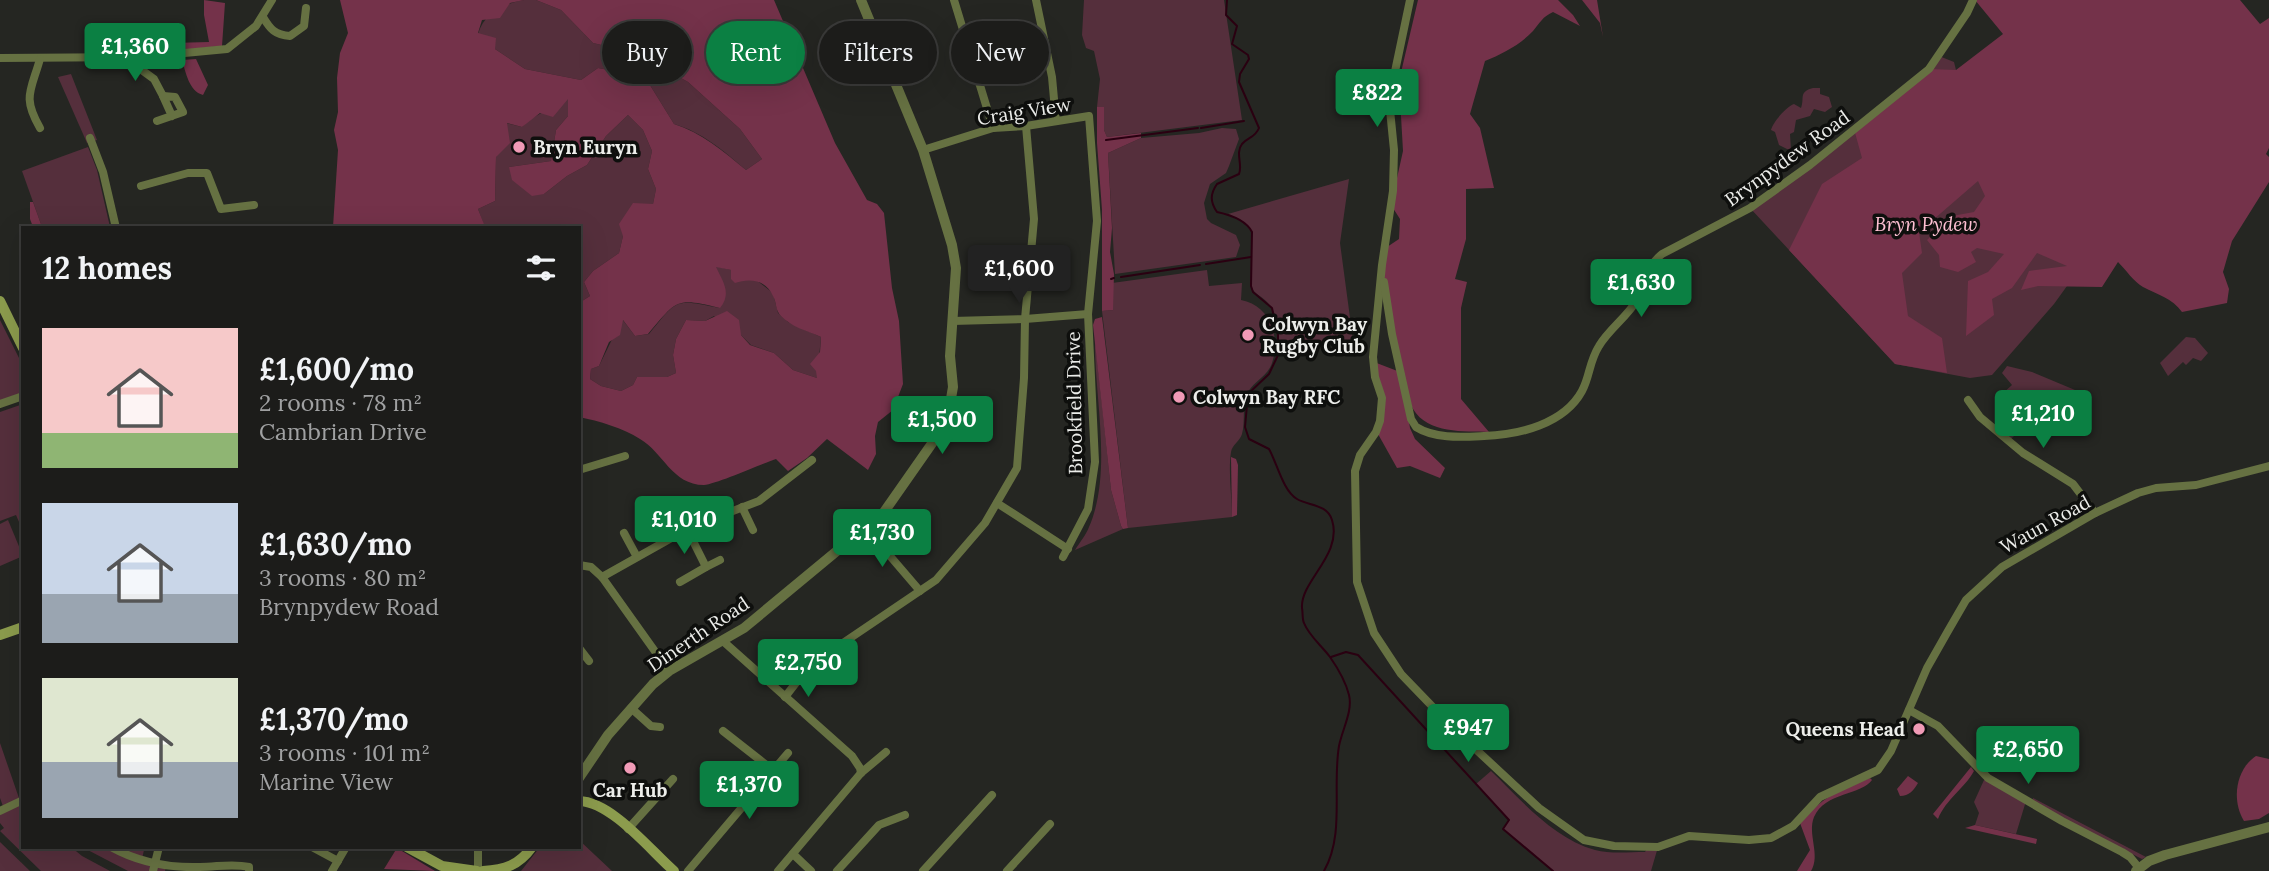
<!DOCTYPE html>
<meta charset="utf-8">
<style>
body{margin:0;font-family:Lora,serif;background:#292927;color:#f1f3f6;height:100vh;display:flex;flex-direction:column;font-size:26px;white-space:nowrap}
*{box-sizing:border-box;margin:0}
p{font-size:23px;color:#a0a1a2}
.icon{flex:none;width:38px;height:38px;fill:none;stroke:currentColor;stroke-width:2;stroke-linecap:round;stroke-linejoin:round}
.map{position:relative;flex:1;overflow:hidden}
.drawer{position:absolute;left:21px;top:226px;width:560px;height:623px;display:flex;flex-direction:column;background:#1c1c1a;border-radius:0px;box-shadow:0 7px 28px #0002,0 0 0 2px #3a3a39}
.drawer>*{flex:none}
.top-card{position:absolute;left:602px;top:21px;width:665px;height:63px;display:flex;gap:14px}
.price{position:absolute;translate:-50% -60px;padding:0 16px;border-radius:7px;background:#0b8043;color:#fff;font-size:23px;line-height:46px;filter:drop-shadow(0 2px 4px #0008)}
.price::after{content:'';position:absolute;left:50%;top:42px;width:21px;height:16px;margin-left:-10px;background:inherit;clip-path:polygon(0 0,100% 0,50% 100%)}
.price.active{background:#222;color:#fff}
ul{padding:0;list-style:none}
li{display:flex;align-items:center;gap:21px;height:175px;padding:0 21px}
li span{display:grid;place-items:center;flex:none;width:196px;height:140px;border-radius:0px;color:#555}
li>.icon{margin-inline-start:auto}
span .icon{width:84px;height:84px;fill:#fffc;stroke-width:1}
li b{font-size:30px}
h2{display:flex;justify-content:space-between;align-items:center;height:84px;padding:0 21px;font-size:30px}
.chip{padding:0 24px;border-radius:32px;background:#1c1c1a;box-shadow:0 7px 28px #0002,0 0 0 2px #3a3a39;font-size:24px;line-height:63px}
.chip.active{background:#0b8043;color:#fff}
.map>svg:first-child{display:block}
</style>
<div class="map">
<svg width="2269" height="871" viewBox="0 0 2269 871">
<rect width="100%" height="100%" fill="#252622"/>
<g fill="#552f3c">
<path d="M524,0H536L561,10L593,43L627,51L658,65L688,82L740,129L762,159L746,170C724,151 702,132 674,124L645,77L598,68L581,80L525,69L495,49L478,34C484,13 503,4 524,0Z"/>
<polygon points="1084,0 1224,0 1242,120 1107,137 1104,130 1104,108 1097,107 1100,79 1094,51 1086,48 1082,35"/>
<polygon points="1939,56 1954,62 1956,70 2080,238 2067,286 2054,304 1992,375 1970,378 1895,364 1750,208 1810,165"/>
<polygon points="71,74 97,140 87,143 58,77"/>
<path d="M1813,88H1820V94L1829,97L1832,107L1825,112L1814,109L1810,116L1796,120L1794,132L1790,134L1791,151L1779,145L1775,132L1771,130C1773,122 1786,107 1794,104L1801,108C1805,98 1798,92 1813,88Z"/>
<polygon points="568,98 568,116 556,130 551,161 509,167 544,194 567,176 587,165 606,136 628,115 643,130 652,151 648,169 656,189 653,204 623,236 619,253 593,271 584,282 590,296 579,303 579,228 488,227 484,225 478,209 495,201 496,157 506,123 522,127 529,120"/>
<polygon points="1222,128 1236,129 1239,139 1229,166 1226,173 1210,184 1204,203 1207,219 1211,223 1236,235 1240,245 1236,257 1115,274 1108,153 1141,138 1199,133"/>
<polygon points="88,147 97,170 110,227 42,227 22,171"/>
<path d="M1349,179L1340,243L1353,340L1278,355C1279,339 1280,313 1266,301C1260,295 1254,294 1251,286L1252,232L1241,220L1228,214Z"/>
<path d="M715,266L731,270L744,280H756L773,293L778,313L788,322L821,337L817,378L793,370L774,353L751,345L741,335L714,316L705,321L686,320L676,339L673,355L676,373L667,377H637L633,385L621,391L601,386L590,379L591,369L599,366L622,319L635,336L649,334C678,298 675,299 720,308Z"/>
<path d="M1207,270L1209,286L1242,283L1241,300C1270,305 1281,337 1272,363C1268,376 1254,381 1248,392C1241,406 1246,420 1242,434C1240,441 1232,445 1231,452C1228,472 1232,497 1232,517L1128,528L1102,311L1113,310L1112,283Z"/>
<polygon points="0,320 23,366 23,393 0,401"/>
<polygon points="2186,337 2195,338 2208,353 2201,361 2193,358 2186,365 2183,362 2168,376 2160,363"/>
<path d="M1095,339L1111,490L1121,526L1123,529L1075,550C1080,542 1086,535 1089,527C1113,472 1094,397 1095,339Z"/>
<polygon points="2007,366 2032,372 2075,390 2042,421 2036,414 2010,440 2004,434 2024,416 2002,394 2012,385 2002,373"/>
<polygon points="23,404 23,531 16,515 0,521 0,412"/>
<polygon points="8,520 23,556 0,566 0,524"/>
<polygon points="0,743 20,801 23,800 23,847 71,847 82,856 110,871 41,871 0,831 4,828 0,823 0,811 4,809 0,798"/>
<path d="M1491,771C1521,800 1553,838 1595,850C1610,854 1629,852 1645,852L1648,847H1658L1651,871H1553L1503,829L1509,820L1476,784Z"/>
<polygon points="1988,778 2026,801 2016,834 1975,825 1979,813 1974,802 1984,780"/>
<polygon points="2033,798 2146,857 2142,859 2138,857 2032,802"/>
<polygon points="579,840 612,871 521,871 540,847 579,847"/>
<polygon points="0,842 30,871 0,871"/>
<polygon points="82,847 140,847 144,850 142,859 166,866 165,871 128,871"/>
</g>
<g fill="#74324a" fill-rule="evenodd">
<polygon points="204,0 225,3 222,46 171,51 172,43 209,42 204,15"/>
<path d="M340,0H524L510,3L500,18L482,20L478,33L496,38L495,49L525,69L581,80L598,68L645,77L674,124C702,133 723,151 746,170L762,159L740,129L688,82L658,65L627,51L593,43L561,10L536,0H774L835,143L867,200L877,204L884,213L892,288L899,321L903,384L893,410L878,422L875,436L876,454L868,470L827,439L807,458L788,471L776,459C761,464 717,484 704,485C672,485 663,452 640,439C623,428 599,421 579,417V356L583,350L579,340V303L590,296L584,282L593,271L619,253L623,236L619,224L633,203L653,204L656,189L648,169L652,151L643,130L628,115L606,136L587,165L567,176L544,194L532,196L512,180L509,167L551,161L556,130L568,116V99L553,117L540,113L522,127L507,123L510,143L496,157L495,201L478,209L484,224L488,227H333L338,150L334,130L338,112L337,78L340,53L348,33ZM716,267L731,270V279L735,283C750,278 766,280 773,296C777,303 775,310 781,316C791,327 808,331 821,337L820,352L810,364L816,371L817,378L793,370L774,353L750,345L741,335L739,320L727,311L705,321L686,320L676,339L673,355L676,373L667,377H637L633,385L621,391L601,386L590,379L591,369L599,366L609,342L620,335L623,320L635,336L648,334C677,300 675,297 720,308C732,293 723,282 716,267Z"/>
<path d="M1418,0H1558L1573,15L1580,26L1553,12C1542,17 1540,23 1533,31C1520,45 1502,54 1485,61L1470,114L1480,128L1494,188L1466,189V239L1455,279L1467,282L1461,308V399L1489,432C1464,431 1428,434 1413,409C1408,400 1406,388 1402,378L1410,428L1415,439L1445,468L1440,478L1410,466L1397,468L1378,434L1382,400L1374,362L1400,372L1382,265L1384,249L1399,239L1400,219L1391,205L1403,151L1399,81Z"/>
<polygon points="1582,0 1597,0 1603,37 1600,23"/>
<path d="M1975,0H2240L2260,24L2269,18V148L2266,154L2269,157V182L2232,241L2223,272L2229,289L2227,303L2182,312C2172,298 2158,295 2143,287C2134,282 2126,270 2118,262L2102,287L2038,286L2021,290L2029,271L2067,266L2037,253L2012,288L1992,299L1994,315L1966,336L1968,281L1988,272L2004,254L1977,248L1971,252L1976,262L1958,272L1940,267L1939,255L1927,240L1952,216L1974,212L1985,196L1978,181L1919,232L1922,253L1902,273L1908,316L1942,338L1947,373L1895,364L1789,250L1822,184L1862,158L1854,129L1929,69L1956,70L2003,34Z"/>
<path d="M196,59L208,85L203,95C189,91 186,73 182,60Z"/>
<polygon points="1097,107 1104,107 1104,130 1107,137 1141,133 1141,138 1108,153 1112,228 1110,252 1114,274 1113,310 1102,311 1102,210 1097,143"/>
<polygon points="30,202 33,202 42,227 33,227 30,219"/>
<polygon points="1102,317 1128,528 1123,529 1121,526 1111,490 1093,325 1095,319"/>
<polygon points="1231,457 1236,459 1238,465 1237,515 1232,517"/>
<path d="M2256,756L2269,759V813L2259,819L2244,821C2231,800 2236,769 2256,756Z"/>
<path d="M1971,767L1974,771C1964,789 1946,799 1938,819L1933,814Z"/>
<path d="M1908,776L1918,783C1914,790 1909,796 1900,796L1897,789Z"/>
<path d="M1870,778L1872,780C1862,795 1825,792 1814,817C1807,834 1821,855 1811,871H1797L1810,850L1800,823C1822,797 1839,790 1870,778Z"/>
<polygon points="1975,825 2037,839 2036,844 1965,828"/>
<polygon points="397,848 435,871 384,869"/>
</g>
<g fill="none" stroke-linecap="round" stroke-linejoin="round">
<g stroke="#2a0011" stroke-width="2">
<path d="M1227,0L1226,15L1237,26L1232,44L1248,55L1249,59L1240,74L1239,82L1259,128C1255,138 1248,137 1242,144C1235,153 1243,165 1239,174L1217,184C1210,194 1210,202 1217,212C1231,215 1246,220 1252,232L1251,286L1253,292L1272,308L1278,335V355L1269,374L1248,394L1245,427L1249,439L1269,449C1277,463 1283,491 1297,499C1309,506 1327,504 1332,520C1343,555 1300,581 1302,608C1303,612 1302,619 1304,623C1309,636 1322,646 1330,657C1337,667 1346,683 1349,695C1353,711 1342,730 1339,746C1332,787 1345,834 1324,871"/>
<polyline points="1201,128 1244,121"/>
<polyline points="1106,140 1198,128"/>
<polyline points="1206,264 1251,257"/>
<polyline points="1121,277 1200,265"/>
<polyline points="1111,279 1114,278"/>
<polyline points="1331,657 1346,652 1358,655 1509,820 1503,829 1553,871"/>
</g>
<g stroke="#667142" stroke-width="8">
<polyline points="954,0 993,128"/>
<polyline points="1036,0 1052,77 1056,121"/>
<polyline points="1410,0 1389,100 1394,150 1393,191 1382,265 1373,357 1375,377 1382,398 1380,421 1376,432 1360,455 1355,471 1357,582 1374,633 1401,674 1455,730 1539,808 1584,840 1614,846 1658,847 1689,836 1749,840 1771,838 1793,826 1820,797 1878,770 1891,751 1927,668 1948,631 1966,600 2002,567 2095,513 2138,493 2156,488 2196,485 2269,466"/>
<path d="M263,17C270,29 275,35 290,36L304,26L306,8"/>
<polyline points="142,57 143,71 154,79 163,96"/>
<polyline points="0,58 142,57 227,49 256,26 272,0"/>
<path d="M40,59C31,91 22,97 40,128"/>
<polyline points="157,121 183,112 175,97 163,96 172,116"/>
<polyline points="90,138 103,172 116,228"/>
<polyline points="923,150 993,128 1026,126 1089,116 1097,221 1088,314 1095,462 1088,509 1063,557"/>
<polyline points="141,186 188,173 207,173 221,209 254,205"/>
<path d="M1384,282L1392,334L1411,419L1416,427C1435,439 1462,437 1484,436C1519,435 1564,424 1582,391C1590,376 1589,362 1599,346C1609,329 1627,317 1637,300C1647,282 1644,269 1662,254L1750,208L1810,165L1929,69L1967,13L1973,0"/>
<polyline points="952,321 1025,319 1088,314"/>
<polyline points="1968,400 1980,417 2023,453 2073,484 2095,513"/>
<polyline points="0,404 23,396"/>
<polyline points="579,470 625,456"/>
<polyline points="997,503 1068,549"/>
<polyline points="742,507 753,530"/>
<polyline points="866,528 920,591"/>
<polyline points="624,533 637,557"/>
<polyline points="579,565 591,567 602,577 669,671"/>
<polyline points="706,567 720,560"/>
<polyline points="602,577 691,527 759,501 812,460"/>
<polyline points="680,582 706,567 687,529"/>
<polyline points="724,642 852,756 860,768 861,773"/>
<polyline points="579,648 589,661"/>
<polyline points="785,697 809,666 936,580 985,523 1017,468 1024,378 1025,319 1034,219 1026,126"/>
<polyline points="631,708 651,726 660,727"/>
<polyline points="1909,710 1938,726 1988,778 2062,821 2122,852 2130,857 2139,868"/>
<polyline points="723,731 774,771"/>
<polyline points="0,811 23,800"/>
<polyline points="628,829 673,779"/>
<path d="M111,847C138,862 169,868 200,867C217,867 232,863 249,867V871"/>
<polyline points="312,847 338,861"/>
<polyline points="793,854 811,871"/>
<polyline points="153,871 159,847"/>
<polyline points="332,871 346,847"/>
<polyline points="478,871 478,847"/>
<polyline points="688,871 788,753"/>
<polyline points="778,871 861,773 886,752"/>
<polyline points="837,871 879,825 905,815"/>
<polyline points="923,871 992,795"/>
<polyline points="1007,871 1050,824"/>
</g>
<g stroke="#667142" stroke-width="10">
<polyline points="579,778 608,735 653,684 669,671 744,628 884,512 933,442 949,410 953,387 950,356 956,268 952,245 923,150 861,0"/>
<polyline points="2136,871 2149,861 2165,855 2269,827"/>
</g>
<g stroke="#8c9c4d" stroke-width="10">
<polyline points="0,301 23,348"/>
<polyline points="0,635 23,627"/>
<path d="M579,801C612,802 650,850 674,871"/>
<polyline points="407,847 442,866 477,871"/>
<path d="M483,871C505,870 519,865 532,847"/>
</g>
</g>
<g fill="#f09ab6" stroke="#0e0f0d" stroke-width="2.5">
<circle cx="519" cy="147" r="7"/>
<circle cx="1248" cy="335" r="7"/>
<circle cx="1179" cy="397" r="7"/>
<circle cx="1919" cy="729" r="7"/>
<circle cx="630" cy="768" r="7"/>
</g>
<g text-anchor="middle" dominant-baseline="central" stroke-width="7" stroke-linejoin="round" paint-order="stroke">
<g font-size="19" fill="#ecedea" stroke="#0e0f0d">
<text transform="translate(1024 111) rotate(-9)">Craig View</text>
<text transform="translate(1787 158) rotate(-36)">Brynpydew Road</text>
<text transform="translate(1074 403) rotate(-91)">Brookfield Drive</text>
<text transform="translate(2045 524) rotate(-29)">Waun Road</text>
<text transform="translate(698 634) rotate(-34)">Dinerth Road</text>
</g>
<g font-size="19" font-weight="bold" fill="#ecedea" stroke="#0e0f0d" text-anchor="start">
<text x="533" y="147">Bryn Euryn</text>
<text x="1262" y="324">Colwyn Bay<tspan x="1262" dy="22">Rugby Club</tspan></text>
<text x="1193" y="397">Colwyn Bay RFC</text>
<text x="1905" y="729" text-anchor="end">Queens Head</text>
<text x="630" y="790" text-anchor="middle">Car Hub</text>
</g>
<g font-size="19" font-style="italic" fill="#ffc0d3" stroke="#0e0f0d">
<text x="1926" y="224">Bryn Pydew</text>
</g>
</g>
</svg>
<b class="price" style="left:135px;top:83px">£1,360</b>
<b class="price" style="left:1377px;top:129px">£822</b>
<b class="price active" style="left:1019px;top:305px">£1,600</b>
<b class="price" style="left:1641px;top:319px">£1,630</b>
<b class="price" style="left:2043px;top:450px">£1,210</b>
<b class="price" style="left:942px;top:456px">£1,500</b>
<b class="price" style="left:684px;top:556px">£1,010</b>
<b class="price" style="left:882px;top:569px">£1,730</b>
<b class="price" style="left:808px;top:699px">£2,750</b>
<b class="price" style="left:1468px;top:764px">£947</b>
<b class="price" style="left:2028px;top:786px">£2,650</b>
<b class="price" style="left:749px;top:821px">£1,370</b>
<div class="top-card">
<a class="chip">Buy</a>
<a class="chip active">Rent</a>
<a class="chip">Filters</a>
<a class="chip">New</a>
</div>
<section class="drawer">
<h2>12 homes<svg class="icon" aria-label="filters" viewBox="0 0 24 24"><path d="M4 7h16M4 17h16"/><circle cx="9" cy="7" r="2"/><circle cx="15" cy="17" r="2"/></svg></h2>
<ul>
<li><span style="background:linear-gradient(#f6c9c9 75%,#8fb573 0)"><svg class="icon" aria-label="home" viewBox="0 0 24 24"><path d="M3 11l9-7 9 7M6 9v11h12V9"/></svg></span><div><b>£1,600/mo</b><p>2 rooms · 78 m²</p><p>Cambrian Drive</p></div></li>
<li><span style="background:linear-gradient(#c9d6e8 65%,#9aa5b1 0)"><svg class="icon" aria-label="home" viewBox="0 0 24 24"><path d="M3 11l9-7 9 7M6 9v11h12V9"/></svg></span><div><b>£1,630/mo</b><p>3 rooms · 80 m²</p><p>Brynpydew Road</p></div></li>
<li><span style="background:linear-gradient(#dfe7d0 60%,#9aa5b1 0)"><svg class="icon" aria-label="home" viewBox="0 0 24 24"><path d="M3 11l9-7 9 7M6 9v11h12V9"/></svg></span><div><b>£1,370/mo</b><p>3 rooms · 101 m²</p><p>Marine View</p></div></li>
</ul>
</section>
</div>
